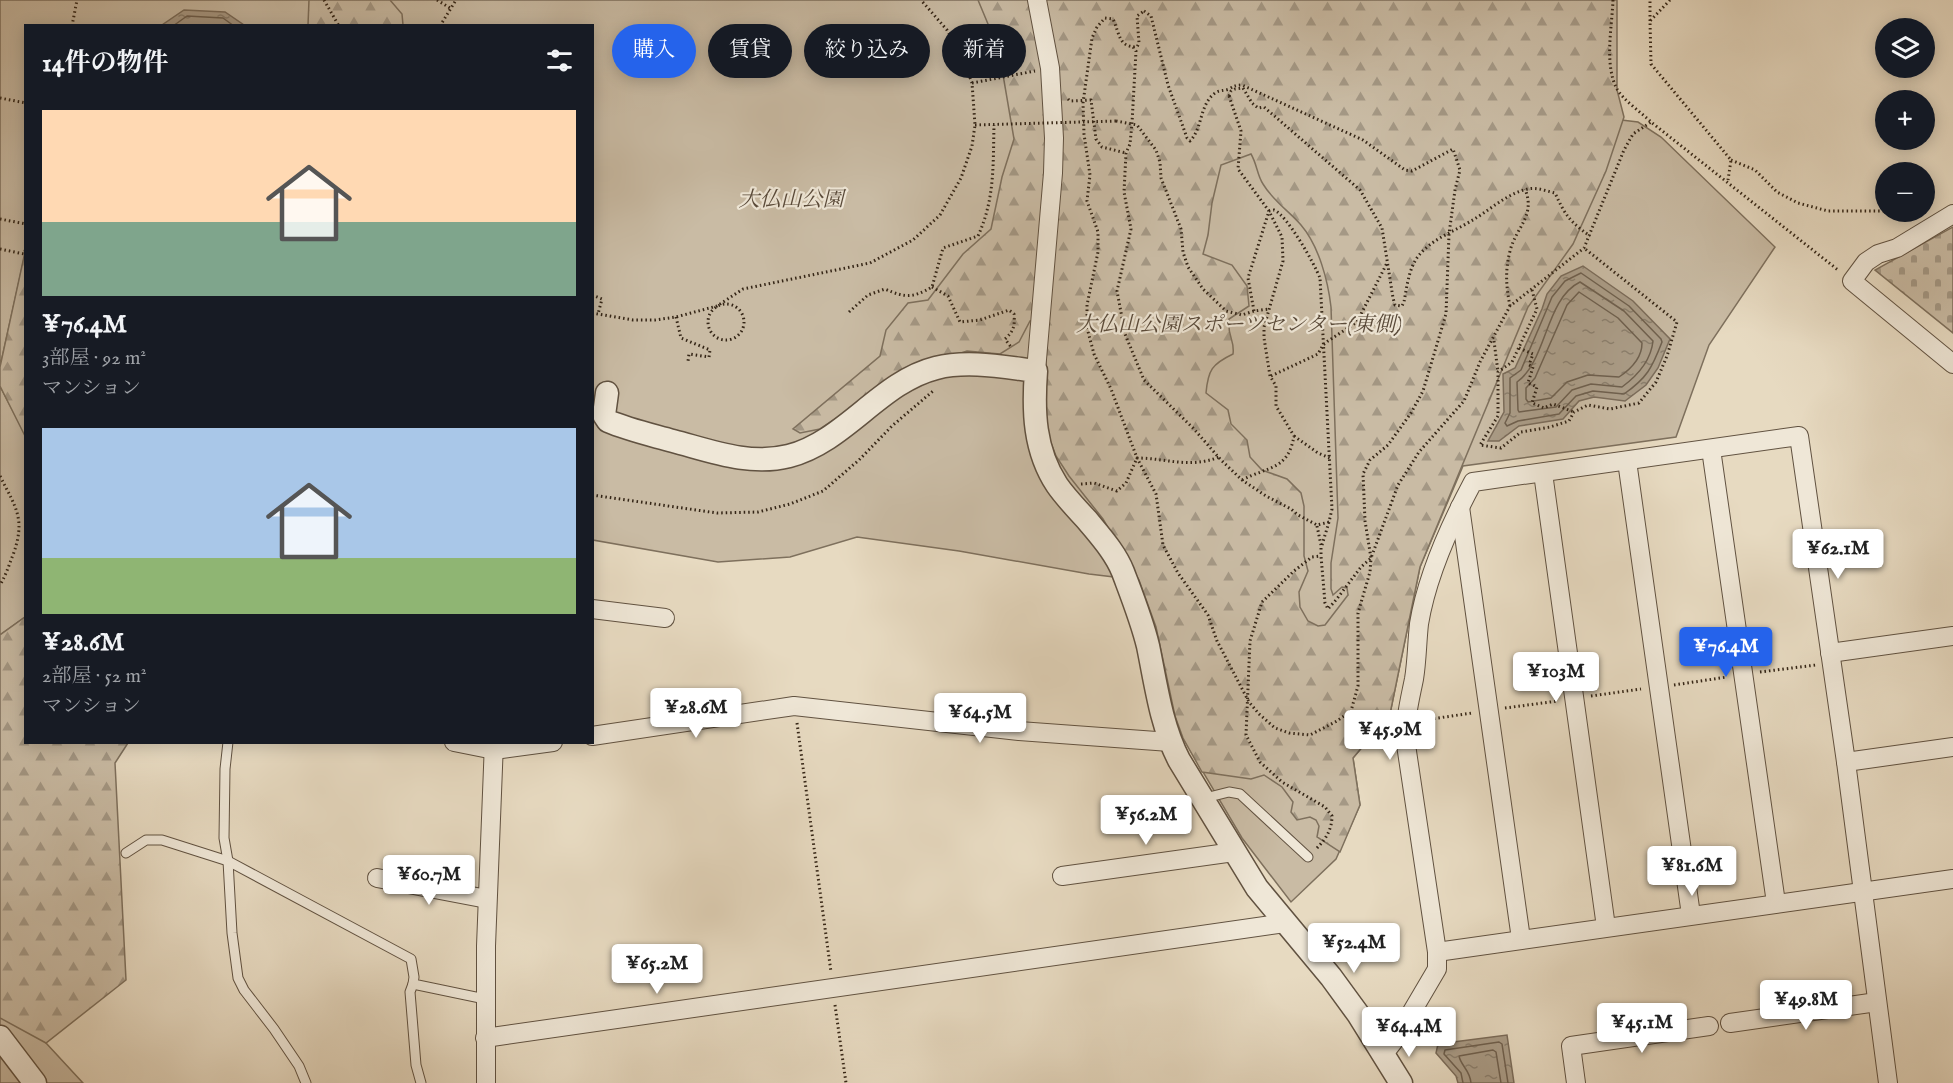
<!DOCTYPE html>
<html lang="ja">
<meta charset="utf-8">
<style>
body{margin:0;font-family:"IM FELL English","Noto Serif JP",serif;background:#242831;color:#f1f3f6;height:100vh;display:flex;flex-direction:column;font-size:22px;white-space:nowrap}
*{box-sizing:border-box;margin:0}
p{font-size:20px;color:#9ea1a6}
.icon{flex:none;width:33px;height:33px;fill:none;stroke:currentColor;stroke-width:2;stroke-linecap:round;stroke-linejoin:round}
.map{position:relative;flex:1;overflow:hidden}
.side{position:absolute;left:24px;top:24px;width:570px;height:720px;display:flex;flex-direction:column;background:#171b24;border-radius:0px;box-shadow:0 3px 15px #0003}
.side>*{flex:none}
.hud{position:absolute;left:612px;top:24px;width:570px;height:54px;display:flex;gap:12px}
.controls{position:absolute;left:1875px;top:18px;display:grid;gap:12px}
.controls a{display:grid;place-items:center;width:60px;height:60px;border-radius:50%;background:#171b24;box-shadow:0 3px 15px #0003;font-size:30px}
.price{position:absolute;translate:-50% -51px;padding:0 14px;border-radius:6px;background:#fff;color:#222;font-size:20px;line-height:39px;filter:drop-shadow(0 2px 3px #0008)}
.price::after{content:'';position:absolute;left:50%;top:36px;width:18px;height:14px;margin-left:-9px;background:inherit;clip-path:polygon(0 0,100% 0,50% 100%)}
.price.active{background:#2563eb;color:#fff}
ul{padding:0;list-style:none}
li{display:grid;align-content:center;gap:12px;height:318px;padding:0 18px}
li span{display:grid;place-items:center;height:186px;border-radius:0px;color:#555}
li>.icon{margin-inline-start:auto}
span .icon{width:108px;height:108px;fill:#fffc;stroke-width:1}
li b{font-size:26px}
h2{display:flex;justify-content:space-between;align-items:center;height:72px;padding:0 18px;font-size:26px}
.chip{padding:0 21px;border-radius:27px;background:#171b24;box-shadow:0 3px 15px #0003;font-size:21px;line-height:54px}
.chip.active{background:#2563eb;color:#fff}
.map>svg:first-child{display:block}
</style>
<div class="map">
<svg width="1953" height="1083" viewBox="0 0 1953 1083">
<defs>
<pattern id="forest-firs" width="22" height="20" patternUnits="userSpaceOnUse" patternTransform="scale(1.5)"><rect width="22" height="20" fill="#c9bba4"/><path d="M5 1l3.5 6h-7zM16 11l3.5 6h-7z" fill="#a49885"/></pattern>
<pattern id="cemetery-stones" width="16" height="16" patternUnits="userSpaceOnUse" patternTransform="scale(1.5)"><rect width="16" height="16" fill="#c9bba4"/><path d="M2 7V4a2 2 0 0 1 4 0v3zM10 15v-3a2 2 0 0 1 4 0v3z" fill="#a49885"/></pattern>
<pattern id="water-ripples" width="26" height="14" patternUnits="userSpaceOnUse" patternTransform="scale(1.5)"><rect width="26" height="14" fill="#aa9c87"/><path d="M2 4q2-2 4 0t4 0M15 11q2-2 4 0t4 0" fill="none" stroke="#8b7f6d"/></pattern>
</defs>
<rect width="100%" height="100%" fill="#e7dac1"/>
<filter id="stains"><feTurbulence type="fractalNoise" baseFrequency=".00333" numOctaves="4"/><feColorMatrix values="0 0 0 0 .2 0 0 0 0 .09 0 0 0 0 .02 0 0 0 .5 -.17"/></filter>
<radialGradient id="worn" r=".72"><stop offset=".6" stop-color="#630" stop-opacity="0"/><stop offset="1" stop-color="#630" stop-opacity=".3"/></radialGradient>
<g fill="#c9bba4" stroke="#7e705d" stroke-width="1.5">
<polygon points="0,0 1148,0 1613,119 1638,122 1661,137 1775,247 1709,345 1676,437 1463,466 1420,567 1390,714 1353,758 1360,805 1336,859 1291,902 1242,838 1183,738 1175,716 1164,669 1156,627 1139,580 1089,574 959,551 857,537 790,557 718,562 593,540 592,26 26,26 25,254 0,367"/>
<polygon points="0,386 26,436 25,617 0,635"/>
<polygon points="0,980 46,1043 83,1083 0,1083"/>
</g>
<g fill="url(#forest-firs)" stroke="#7e705d" stroke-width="1.5" fill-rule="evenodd">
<polygon points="309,0 390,0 402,14 403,25 308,25"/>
<path d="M978,0H1617V90L1624,117L1606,171L1573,244L1528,307L1420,567L1390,714L1353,758L1360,805L1340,852L1317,837L1319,826L1316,820L1310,817L1297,820L1291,812L1293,802L1282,787L1264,775L1251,779L1202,772L1183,738L1175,716L1156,627L1139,580L1103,519L1069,476L1056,456L1048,435L1044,407L1048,319L1030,321L1019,342L1000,354L967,351L909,370L820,429L800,433L793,429L880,356L886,330L908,303L928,300L963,254L991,229L1002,177L1014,139L1001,63L988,24ZM1251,154C1257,164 1257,175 1263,184C1273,201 1289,211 1301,225C1319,246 1328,281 1331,307L1338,518L1331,563V589L1333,595L1342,587L1347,588L1348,595L1325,625L1318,626L1308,621L1300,607L1299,592L1308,571L1304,556V506L1301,493L1287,479L1262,470L1250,457L1247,440L1231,424L1228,410L1206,393C1208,370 1212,364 1233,354C1235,340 1227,336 1229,319L1249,306L1247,286L1232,265L1203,254L1208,235L1212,203L1221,165Z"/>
<polygon points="25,252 25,436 0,386 0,367"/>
<polygon points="25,617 26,742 128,743 115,763 126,980 46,1043 0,1018 0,635"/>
</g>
<polygon fill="url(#cemetery-stones)" stroke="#7e705d" stroke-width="1.5" points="1953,227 1953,333 1875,270"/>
<g fill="url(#water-ripples)" stroke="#7b6c5a" stroke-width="1.5">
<polygon points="184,10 225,12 244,25 162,25"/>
<polygon points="1583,266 1633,301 1670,339 1658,368 1646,385 1625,401 1594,397 1579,401 1563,419 1519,426 1499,441 1488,441 1504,412 1503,374 1515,368 1542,309 1547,294 1561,276"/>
<polygon points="1507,1035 1514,1083 1458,1083 1456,1076 1436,1053 1438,1044"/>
</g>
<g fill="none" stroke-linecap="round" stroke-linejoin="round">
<g stroke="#6f604e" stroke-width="1.5">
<polyline points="173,26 187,16 223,18 234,26"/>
<path d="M1581,273L1629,306L1661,339L1662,342C1652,368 1647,378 1624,394L1593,391L1576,396L1559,414L1518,421L1507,426L1505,423L1510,413V378L1521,370L1552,297L1565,281Z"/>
<path d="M1580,282L1624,311L1653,341C1651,360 1637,376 1622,387L1591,384L1572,390L1556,407L1519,412L1518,410L1517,382C1547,361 1545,299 1580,282Z"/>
<path d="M1579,292L1618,318L1642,343C1642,357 1631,369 1619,377L1588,375L1567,382L1551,398L1528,402L1526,399V388L1535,378L1567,305Z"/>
<polyline points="1463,1083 1461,1073 1444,1054 1445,1050 1499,1042 1502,1044 1508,1083"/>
<path d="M1471,1083C1470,1070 1461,1066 1459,1056L1493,1050L1496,1052L1501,1083"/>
</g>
<defs>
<g id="service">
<polyline points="228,742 225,769 224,838 228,861 232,933 238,978 244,990 274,1029 299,1066 306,1083"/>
<polyline points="1205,798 1229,792 1240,794 1308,857"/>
<polyline points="126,853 146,840 162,840 228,861 411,959 414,977 413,984 485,999"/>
<polyline points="413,984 410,992 416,1065 421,1083"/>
</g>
<g id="minor">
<polyline points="1953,214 1897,248 1878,254 1866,262 1852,281 1953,364"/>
<polyline points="1036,371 1053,173 1054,138 1050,68 1037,0"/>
<polyline points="1711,449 1776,903"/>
<polyline points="1627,461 1691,915"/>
<polyline points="1543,473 1606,927"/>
<polyline points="1460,507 1521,939"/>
<polyline points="592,609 665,618"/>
<polyline points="1830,653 1953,636"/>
<polyline points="592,736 794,706 1019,731 1170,742"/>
<polyline points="454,742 494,750 553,742"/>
<polyline points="1846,762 1953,747"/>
<polyline points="1062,876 1234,852"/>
<polyline points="377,878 487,899"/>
<polyline points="1437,952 1953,879"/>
<polyline points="1730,1023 1877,1002"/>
<polyline points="485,1038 1285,923"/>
<path d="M1383,1055L1397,1037L1437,969V952L1405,738C1405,718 1410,699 1414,679C1417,661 1417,642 1419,624C1427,575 1450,525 1473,482L1799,436L1846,762L1888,1083"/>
<polyline points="486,1083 486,946 494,742"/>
<polyline points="1576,1083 1571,1046 1709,1026"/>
</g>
<g id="tertiary">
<path d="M607,393L604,415L608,421C629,430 652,435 673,441C711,451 749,466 789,456C846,441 880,382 936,368C968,360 1003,367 1036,371C1033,411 1034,450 1057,485C1066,498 1077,509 1087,520C1100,536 1115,552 1123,572C1132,596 1142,621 1148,646C1156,685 1161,725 1179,760L1257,888L1331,977L1358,1014L1401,1083"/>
<polyline points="0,1037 35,1083"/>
</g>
</defs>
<use href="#service" stroke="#615241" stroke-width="11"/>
<use href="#minor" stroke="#615241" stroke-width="20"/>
<use href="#tertiary" stroke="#615241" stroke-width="25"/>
<g stroke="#342516" stroke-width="3" stroke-dasharray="1.5 3" stroke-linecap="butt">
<polyline points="324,0 339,26"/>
<polyline points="437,0 450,8"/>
<path d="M1613,0C1612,27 1604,65 1617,89C1623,100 1642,113 1651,122L1838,270"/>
<polyline points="1670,0 1650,21 1651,64 1731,160 1728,180"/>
<path d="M1144,11L1151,16L1168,85L1187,138L1190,141C1203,128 1199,105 1215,93C1219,90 1224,91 1229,89C1234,86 1236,85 1242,85L1363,140L1405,170L1412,171L1453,149L1460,170L1455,190L1449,234L1446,314L1423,391L1411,413L1388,445L1370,460L1363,474L1365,521L1371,558L1370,572L1358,613V686L1351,711L1337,721L1310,735L1289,733L1275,728L1259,714L1249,702L1217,641L1208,615L1178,573L1163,545L1156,494L1137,458L1111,389L1094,354L1087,328V305L1098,252V232L1087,201L1090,175L1084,134L1083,103L1092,38L1097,27L1105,18L1113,19C1120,34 1118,47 1137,47L1139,43L1137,16Z"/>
<polyline points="1650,21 1650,0"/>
<polyline points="72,26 77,0"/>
<polyline points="440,26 456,0"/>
<path d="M1133,47L1136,51L1132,123L1130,144L1126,153L1124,192L1131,229L1117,291L1125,334L1144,380L1193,428L1221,460L1242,480L1266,496L1291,509L1298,515L1317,525L1329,522L1332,509L1320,278C1314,263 1287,215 1274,210L1269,211"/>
<polyline points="972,83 1035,71"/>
<path d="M1229,96L1231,91L1235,89L1243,88L1252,103L1258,108L1264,107L1360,190L1382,228L1393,298L1395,305L1402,306L1404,302C1407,286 1409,266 1420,254C1434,238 1453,232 1471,221C1489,211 1507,193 1528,189C1537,187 1546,191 1555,193C1565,215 1570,222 1590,236"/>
<path d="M1229,96L1241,131L1238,169L1269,211L1282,237L1283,261L1264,327V338L1270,376L1276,386V406L1294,436C1288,470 1269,466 1242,480"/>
<polyline points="0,98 26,103"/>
<polyline points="1068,99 1070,101 1091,100 1096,139 1102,147 1126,153"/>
<polyline points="1116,121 1137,125 1156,150 1160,162 1161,178 1181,229 1183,252 1188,267 1203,289 1226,311 1242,315 1254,311 1269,309"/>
<polyline points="975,125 1011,124"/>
<polyline points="1731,160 1755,170 1777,192 1798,203 1828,211 1886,211"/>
<polyline points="1888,212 1920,214"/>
<polyline points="0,219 26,224"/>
<polyline points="0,249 24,254 26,248"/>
<path d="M932,287L948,296L960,322L980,320L1009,310L1014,314C1015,325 1014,331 1005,339L1011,347"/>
<polyline points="1532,290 1537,309 1512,362 1498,372 1498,416 1480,445 1501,448 1521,432 1550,427 1569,421 1574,412 1588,405 1610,409 1639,403 1656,382 1667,356 1677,322 1584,248"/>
<polyline points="592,295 602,299 598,314"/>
<circle cx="726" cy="322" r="18"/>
<path d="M1510,306C1506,286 1505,271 1510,251C1516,227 1536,216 1525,189"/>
<polyline points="1254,311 1248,278 1269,211"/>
<path d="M849,312L868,295L885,289C905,298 913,298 932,287L943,248L978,236C995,199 993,164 994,125"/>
<polyline points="592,313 633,320 655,320 676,317 717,306 743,289 870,263 913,240 940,215 961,178 972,146 975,125 972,83 962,57 947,30 921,0"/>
<polyline points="676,317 681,338 710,350 709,357 689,354 688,361"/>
<polyline points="1494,341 1498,372"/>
<polyline points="1519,348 1533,354 1529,365 1533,367 1528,383 1537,387 1532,403 1544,408 1553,404 1574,412"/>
<polyline points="1271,376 1318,354 1323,345 1328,341 1357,322 1387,263"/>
<polyline points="1294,436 1318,453 1330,458"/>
<path d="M0,476C16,508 26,519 13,555C9,565 6,575 0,585"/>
<path d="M1081,484L1094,483L1117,491L1126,483L1137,458C1166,458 1189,469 1219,457"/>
<polyline points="592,495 717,513 758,512 790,504 823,491 859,460 892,426 933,391"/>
<polyline points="1317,526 1321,545 1321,556 1325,603 1328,609 1336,600 1361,567 1371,558 1398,485 1419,452 1464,401 1480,362 1510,306 1584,248 1624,150 1633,134 1651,122"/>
<polyline points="1322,545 1329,522"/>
<polyline points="1760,672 1816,665"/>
<polyline points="1674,685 1727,677"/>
<polyline points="1591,696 1641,689"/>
<polyline points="1505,708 1558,701"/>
<polyline points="1425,720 1472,713"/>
<polyline points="797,723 831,972"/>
<path d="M1317,848C1326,839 1332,829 1332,816L1325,807L1282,782L1260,762L1246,735L1250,641L1262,602L1294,571L1312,557L1320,556"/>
<polyline points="835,1005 846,1083"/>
</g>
<use href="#service" stroke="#efe7d7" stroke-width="9"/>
<use href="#minor" stroke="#efe7d7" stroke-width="18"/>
<use href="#tertiary" stroke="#efe7d7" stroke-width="22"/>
<polyline stroke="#342516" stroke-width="3" stroke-dasharray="1.5 3" stroke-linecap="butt" points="1011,124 1116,121"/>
</g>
<g text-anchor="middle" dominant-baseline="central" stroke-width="4.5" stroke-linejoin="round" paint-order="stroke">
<g font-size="21" font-style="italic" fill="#594a3a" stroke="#efe7d7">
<text x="791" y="200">大仏山公園</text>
<text x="1239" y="325">大仏山公園スポーツセンター(東側)</text>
</g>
</g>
<rect width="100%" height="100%" filter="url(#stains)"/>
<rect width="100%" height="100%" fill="url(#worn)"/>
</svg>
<div class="controls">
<a><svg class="icon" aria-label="layers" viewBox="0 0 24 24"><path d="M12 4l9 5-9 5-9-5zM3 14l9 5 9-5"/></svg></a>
<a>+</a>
<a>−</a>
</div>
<b class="price" style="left:1838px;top:580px">¥62.1M</b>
<b class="price active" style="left:1726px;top:678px">¥76.4M</b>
<b class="price" style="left:1556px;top:703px">¥103M</b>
<b class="price" style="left:696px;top:739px">¥28.6M</b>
<b class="price" style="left:980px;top:744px">¥64.5M</b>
<b class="price" style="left:1390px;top:761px">¥45.9M</b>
<b class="price" style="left:1146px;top:846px">¥56.2M</b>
<b class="price" style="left:1692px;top:897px">¥81.6M</b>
<b class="price" style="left:429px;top:906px">¥60.7M</b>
<b class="price" style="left:1354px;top:974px">¥52.4M</b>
<b class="price" style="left:657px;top:995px">¥65.2M</b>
<b class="price" style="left:1806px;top:1031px">¥49.8M</b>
<b class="price" style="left:1642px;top:1054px">¥45.1M</b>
<b class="price" style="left:1409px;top:1058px">¥64.4M</b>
<div class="hud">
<a class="chip active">購入</a>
<a class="chip">賃貸</a>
<a class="chip">絞り込み</a>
<a class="chip">新着</a>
</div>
<section class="side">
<h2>14件の物件<svg class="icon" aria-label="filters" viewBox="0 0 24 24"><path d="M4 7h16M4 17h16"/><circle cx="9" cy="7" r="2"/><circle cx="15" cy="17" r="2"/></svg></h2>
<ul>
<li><span style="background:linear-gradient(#ffd9b3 60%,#7fa58c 0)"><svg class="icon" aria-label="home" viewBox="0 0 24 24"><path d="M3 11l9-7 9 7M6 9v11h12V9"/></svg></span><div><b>¥76.4M</b><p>3部屋 · 92 m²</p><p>マンション</p></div></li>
<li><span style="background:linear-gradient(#a9c7e8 70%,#8fb573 0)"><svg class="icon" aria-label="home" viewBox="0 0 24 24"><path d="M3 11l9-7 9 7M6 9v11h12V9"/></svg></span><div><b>¥28.6M</b><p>2部屋 · 52 m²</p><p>マンション</p></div></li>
</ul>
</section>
</div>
